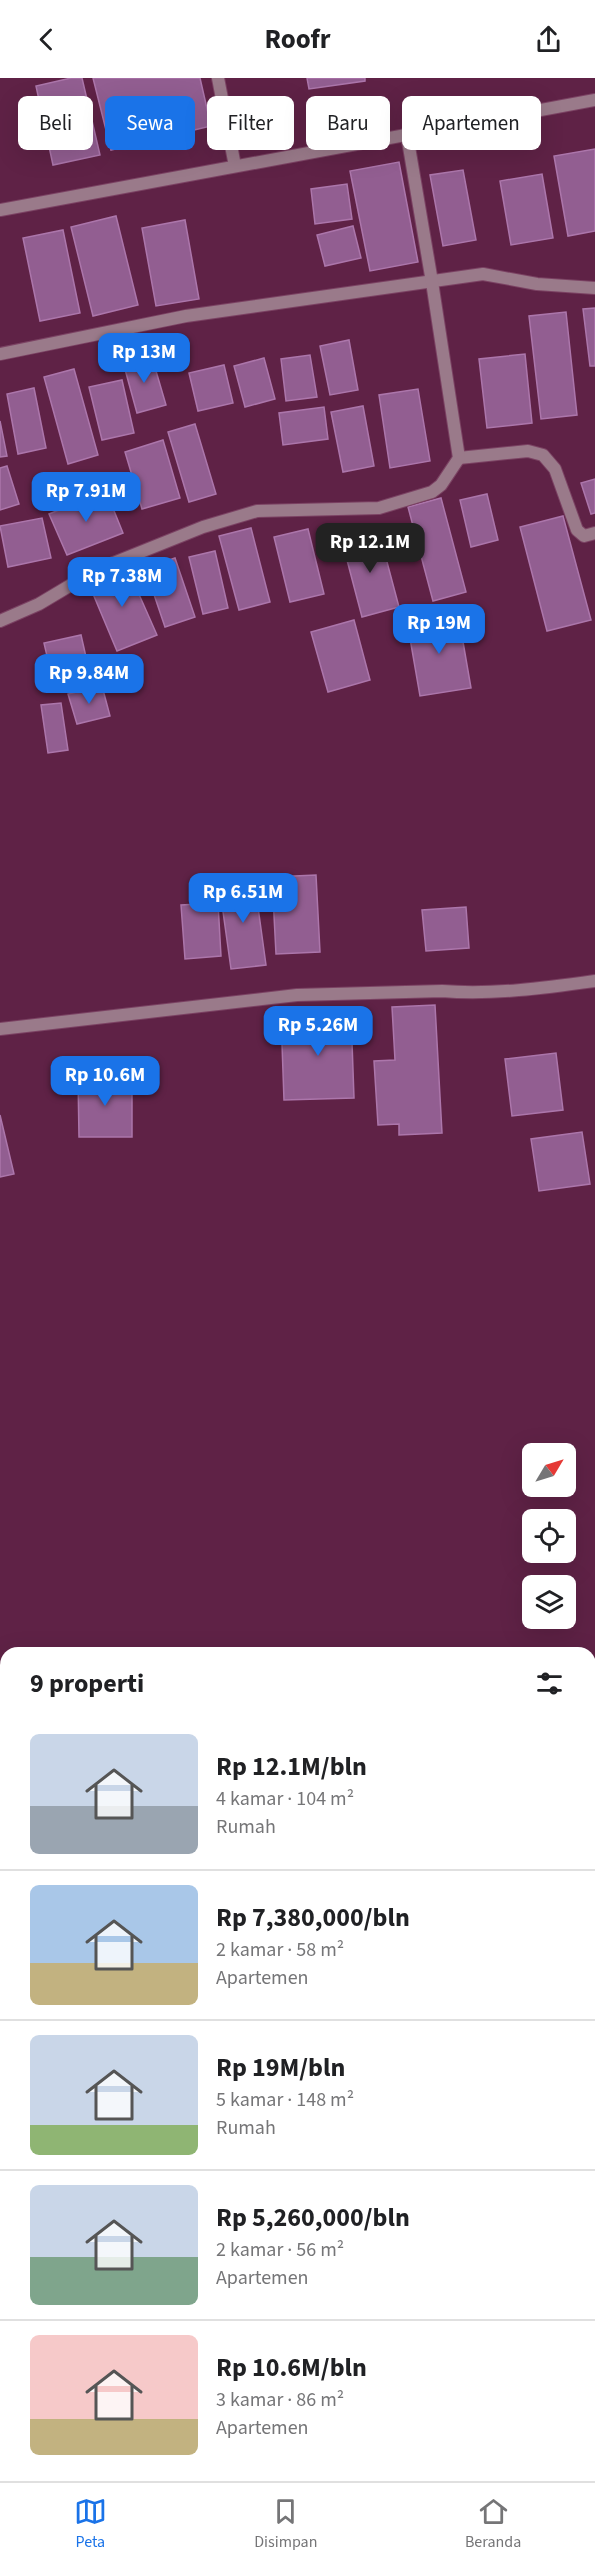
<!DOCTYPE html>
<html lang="id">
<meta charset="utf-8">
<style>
body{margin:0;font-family:"Source Sans 3",sans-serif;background:#f2f2f2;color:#202124;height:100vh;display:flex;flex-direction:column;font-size:22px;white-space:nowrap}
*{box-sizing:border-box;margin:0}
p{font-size:20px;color:#757577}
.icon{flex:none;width:33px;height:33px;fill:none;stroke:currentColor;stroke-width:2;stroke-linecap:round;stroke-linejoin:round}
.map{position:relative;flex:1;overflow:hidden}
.side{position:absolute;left:0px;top:1569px;width:596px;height:834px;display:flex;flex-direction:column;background:#fff;border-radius:18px 18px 0 0;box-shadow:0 6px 24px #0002}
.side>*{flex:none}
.banner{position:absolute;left:18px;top:18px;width:560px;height:54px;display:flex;gap:12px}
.needle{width:39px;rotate:52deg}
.fabs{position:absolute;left:522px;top:1365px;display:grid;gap:12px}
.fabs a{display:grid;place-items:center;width:54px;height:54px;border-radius:9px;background:#fff;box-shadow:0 6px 24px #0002;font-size:30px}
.price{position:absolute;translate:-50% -51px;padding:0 14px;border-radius:12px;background:#1a73e8;color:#fff;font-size:20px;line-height:39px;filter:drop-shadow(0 2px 3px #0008)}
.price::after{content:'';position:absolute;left:50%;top:36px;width:18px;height:14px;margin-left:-9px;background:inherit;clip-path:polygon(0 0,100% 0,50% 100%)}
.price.on{background:#222;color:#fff}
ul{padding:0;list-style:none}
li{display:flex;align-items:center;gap:18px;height:150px;padding:0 30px}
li+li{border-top:2px solid #e0e0e0}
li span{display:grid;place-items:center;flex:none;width:168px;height:120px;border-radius:9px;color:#555}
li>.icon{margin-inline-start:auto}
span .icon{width:72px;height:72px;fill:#fffc;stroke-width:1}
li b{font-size:26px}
h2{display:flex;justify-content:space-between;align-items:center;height:72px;padding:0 30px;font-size:26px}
.pill{padding:0 21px;border-radius:9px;background:#fff;box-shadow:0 6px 24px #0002;font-size:21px;line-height:54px}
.pill.on{background:#1a73e8;color:#fff}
header{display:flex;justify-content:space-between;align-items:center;height:78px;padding:0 30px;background:#fff;font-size:27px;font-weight:700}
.tabs{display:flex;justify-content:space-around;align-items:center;height:84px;border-top:2px solid #e0e0e0;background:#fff;font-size:16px;color:#757577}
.tabs a{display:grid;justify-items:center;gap:3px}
.tabs .on{color:#1a73e8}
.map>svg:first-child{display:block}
</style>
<header><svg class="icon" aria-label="back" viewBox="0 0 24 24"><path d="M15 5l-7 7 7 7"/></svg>Roofr<svg class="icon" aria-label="share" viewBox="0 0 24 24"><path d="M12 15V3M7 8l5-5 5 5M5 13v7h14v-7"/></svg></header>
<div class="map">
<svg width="595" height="2403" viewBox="0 0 595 2403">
<rect width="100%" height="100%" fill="#5f2246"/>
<g fill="#925e91" stroke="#ac76ab" stroke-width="1.5">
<polygon points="71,0 82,0 100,77 53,87 36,8"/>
<polygon points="93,0 200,0 211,48 111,72"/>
<polygon points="307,0 365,0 365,3 309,11"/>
<polygon points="595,71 595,153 568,158 554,78"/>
<polygon points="399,84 418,184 370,193 350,93"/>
<polygon points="463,92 476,162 443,168 430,97"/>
<polygon points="542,96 553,160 511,167 500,103"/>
<polygon points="347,106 352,141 315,146 311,111"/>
<polygon points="116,138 138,227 93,238 71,149"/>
<polygon points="185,142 199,221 156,228 142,150"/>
<polygon points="353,148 361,180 325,188 317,157"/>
<polygon points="63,152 80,235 40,243 23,160"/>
<polygon points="595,230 595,288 590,288 583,231"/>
<polygon points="566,234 577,337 541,341 529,238"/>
<polygon points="349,262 358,312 330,317 320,268"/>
<polygon points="151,276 166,327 137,335 123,284"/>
<polygon points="525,276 532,345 487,350 479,281"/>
<polygon points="310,277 317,319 286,323 281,281"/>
<polygon points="264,280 275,321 245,329 234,288"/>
<polygon points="224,287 233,325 198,333 189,295"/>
<polygon points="74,291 98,377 68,386 44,299"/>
<polygon points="122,302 134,355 102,362 89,309"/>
<polygon points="34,310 46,370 18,376 7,316"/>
<polygon points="418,311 430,383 390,390 379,317"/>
<polygon points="363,328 374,388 343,394 331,334"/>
<polygon points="324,329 328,361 283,367 279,335"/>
<polygon points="0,343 7,378 0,379"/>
<polygon points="195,346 216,416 189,424 168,354"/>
<polygon points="163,362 180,420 142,431 125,374"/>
<polygon points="7,388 19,426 0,432 0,390"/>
<polygon points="595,401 595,435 591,436 581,405"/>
<polygon points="106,413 123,455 67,477 49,436"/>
<polygon points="487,416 498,462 471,469 460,422"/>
<polygon points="441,420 466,514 433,523 408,429"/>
<polygon points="563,438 591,542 547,553 520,449"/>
<polygon points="42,440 51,480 8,489 0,448"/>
<polygon points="251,450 270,524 239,532 219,458"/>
<polygon points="308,451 324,516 290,524 274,459"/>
<polygon points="379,454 399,529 362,539 342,463"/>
<polygon points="215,473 228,530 203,536 189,479"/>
<polygon points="175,480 195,539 165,549 145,490"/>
<polygon points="126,487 157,557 117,573 88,504"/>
<polygon points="458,535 471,610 420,618 407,543"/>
<polygon points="354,542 370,602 328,614 311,554"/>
<polygon points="81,557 91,601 54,608 44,565"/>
<polygon points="102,608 110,638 77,646 68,616"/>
<polygon points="61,625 68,672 48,675 41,627"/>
<polygon points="316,797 320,874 276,876 272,799"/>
<polygon points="254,800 266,887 231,891 219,805"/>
<polygon points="218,825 221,878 185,881 181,827"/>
<polygon points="466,829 469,870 426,873 422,832"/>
<polygon points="435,927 442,1055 399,1057 399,1046 378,1047 374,983 395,982 392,929"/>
<polygon points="351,936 354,1020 284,1022 281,938"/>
<polygon points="556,975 563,1032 512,1038 505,981"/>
<polygon points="78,999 132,999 132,1059 79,1059"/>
<polygon points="0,1037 14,1096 0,1099"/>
<polygon points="582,1054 590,1106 539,1113 531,1061"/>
</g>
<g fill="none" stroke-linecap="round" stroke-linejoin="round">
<defs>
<polyline id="service" points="218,0 235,88"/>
<g id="minor">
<polyline points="0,276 186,238 483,196 537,206 595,210"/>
<polyline points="459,380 528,373 543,377 555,391 577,452 584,458 595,455"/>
<polyline points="0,543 39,526 96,492 203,449 257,433 379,430 432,414 441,407 459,380 432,204 407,57"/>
<path d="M0,951L297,917L442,913C492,917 545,910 595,903"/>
<polyline points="590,1591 595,1590"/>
<polyline points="0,1684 6,1683"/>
<polyline points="0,1834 6,1833"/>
</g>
<polyline id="tertiary" points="0,132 595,22"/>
</defs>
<use href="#service" stroke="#7b4263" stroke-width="14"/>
<use href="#minor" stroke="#7b4263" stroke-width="14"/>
<use href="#tertiary" stroke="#7b4263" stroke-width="14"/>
<use href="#service" stroke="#9a7a8a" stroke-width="12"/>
<use href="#minor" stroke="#9a7a8a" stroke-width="12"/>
<use href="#tertiary" stroke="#9a7a8a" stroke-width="12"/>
</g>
</svg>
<div class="fabs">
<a><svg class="needle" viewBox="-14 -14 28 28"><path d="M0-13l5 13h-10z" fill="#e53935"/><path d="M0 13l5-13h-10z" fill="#757577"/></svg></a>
<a><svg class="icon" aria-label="locate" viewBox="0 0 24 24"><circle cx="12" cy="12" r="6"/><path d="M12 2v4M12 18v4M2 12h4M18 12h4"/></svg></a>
<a><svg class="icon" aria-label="layers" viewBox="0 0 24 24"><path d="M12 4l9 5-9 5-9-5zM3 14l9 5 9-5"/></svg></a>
</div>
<b class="price" style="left:144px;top:306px">Rp 13M</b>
<b class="price" style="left:86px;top:445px">Rp 7.91M</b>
<b class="price on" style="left:370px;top:496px">Rp 12.1M</b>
<b class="price" style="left:122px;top:530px">Rp 7.38M</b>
<b class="price" style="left:439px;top:577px">Rp 19M</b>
<b class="price" style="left:89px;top:627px">Rp 9.84M</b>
<b class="price" style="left:243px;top:846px">Rp 6.51M</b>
<b class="price" style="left:318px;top:979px">Rp 5.26M</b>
<b class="price" style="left:105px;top:1029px">Rp 10.6M</b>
<div class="banner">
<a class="pill">Beli</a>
<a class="pill on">Sewa</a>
<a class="pill">Filter</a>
<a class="pill">Baru</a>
<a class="pill">Apartemen</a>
</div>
<section class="side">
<h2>9 properti<svg class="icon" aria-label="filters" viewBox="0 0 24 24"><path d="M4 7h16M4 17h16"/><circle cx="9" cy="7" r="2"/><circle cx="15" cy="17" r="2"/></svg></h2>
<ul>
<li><span style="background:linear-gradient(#c9d6e8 60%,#9aa5b1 0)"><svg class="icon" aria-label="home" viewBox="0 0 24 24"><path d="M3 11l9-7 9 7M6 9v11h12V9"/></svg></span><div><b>Rp 12.1M/bln</b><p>4 kamar · 104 m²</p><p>Rumah</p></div></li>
<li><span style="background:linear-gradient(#a9c7e8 65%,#c2b280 0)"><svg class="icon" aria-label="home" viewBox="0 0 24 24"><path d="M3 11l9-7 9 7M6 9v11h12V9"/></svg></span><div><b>Rp 7,380,000/bln</b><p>2 kamar · 58 m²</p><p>Apartemen</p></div></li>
<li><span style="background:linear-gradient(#c9d6e8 75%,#8fb573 0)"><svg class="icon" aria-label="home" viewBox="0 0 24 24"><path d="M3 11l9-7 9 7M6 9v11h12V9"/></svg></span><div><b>Rp 19M/bln</b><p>5 kamar · 148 m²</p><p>Rumah</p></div></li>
<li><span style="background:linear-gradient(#c9d6e8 60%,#7fa58c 0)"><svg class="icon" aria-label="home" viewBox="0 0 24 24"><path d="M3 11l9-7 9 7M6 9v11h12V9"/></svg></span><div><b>Rp 5,260,000/bln</b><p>2 kamar · 56 m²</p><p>Apartemen</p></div></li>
<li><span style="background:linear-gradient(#f6c9c9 70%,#c2b280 0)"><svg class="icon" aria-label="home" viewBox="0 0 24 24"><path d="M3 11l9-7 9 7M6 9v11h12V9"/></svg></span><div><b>Rp 10.6M/bln</b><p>3 kamar · 86 m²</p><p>Apartemen</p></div></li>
</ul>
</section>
</div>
<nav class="tabs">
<a class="on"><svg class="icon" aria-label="map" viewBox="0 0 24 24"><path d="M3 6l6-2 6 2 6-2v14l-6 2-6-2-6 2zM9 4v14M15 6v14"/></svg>Peta</a>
<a><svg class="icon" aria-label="saved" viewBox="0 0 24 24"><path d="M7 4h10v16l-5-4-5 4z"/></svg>Disimpan</a>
<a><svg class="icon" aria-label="home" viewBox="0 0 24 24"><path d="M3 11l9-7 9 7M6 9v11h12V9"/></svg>Beranda</a>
</nav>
